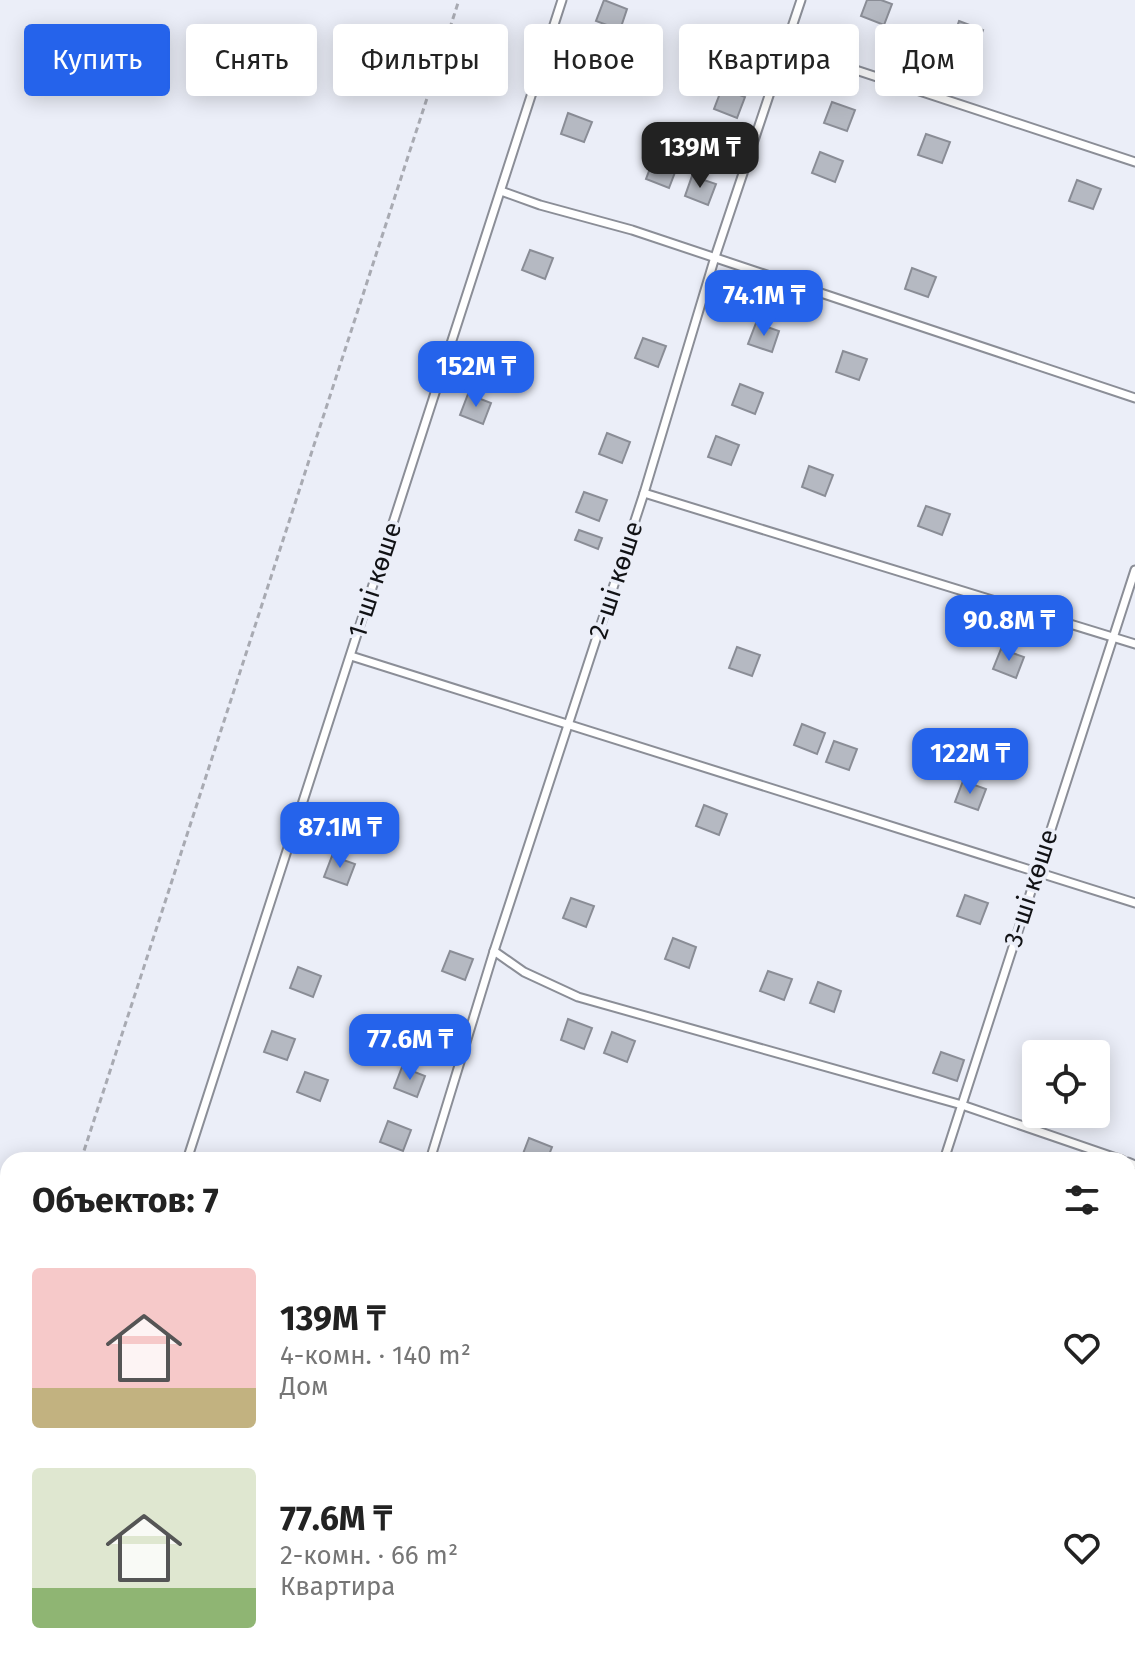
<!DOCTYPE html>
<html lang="ru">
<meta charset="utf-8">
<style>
body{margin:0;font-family:"Fira Sans",sans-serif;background:#f2f2f2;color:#222;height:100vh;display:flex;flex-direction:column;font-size:30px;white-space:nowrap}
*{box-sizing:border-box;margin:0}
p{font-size:26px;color:#767676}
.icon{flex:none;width:44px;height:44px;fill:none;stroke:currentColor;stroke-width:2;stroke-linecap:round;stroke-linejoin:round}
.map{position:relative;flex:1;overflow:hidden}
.sheet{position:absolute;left:0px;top:1152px;width:1136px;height:514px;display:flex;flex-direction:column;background:#fff;border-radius:24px 24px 0 0;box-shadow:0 4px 20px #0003}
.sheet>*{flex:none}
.banner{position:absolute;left:24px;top:24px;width:1088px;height:72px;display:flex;gap:16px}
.fabs{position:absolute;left:1022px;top:1040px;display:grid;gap:16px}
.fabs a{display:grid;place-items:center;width:88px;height:88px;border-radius:8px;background:#fff;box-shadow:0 4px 20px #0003;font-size:40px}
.price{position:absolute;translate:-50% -68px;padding:0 18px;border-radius:16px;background:#2563eb;color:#fff;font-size:26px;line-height:52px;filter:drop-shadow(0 2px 4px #0008)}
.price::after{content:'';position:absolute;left:50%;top:48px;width:24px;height:18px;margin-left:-12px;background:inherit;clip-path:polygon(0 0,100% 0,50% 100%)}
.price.current{background:#222;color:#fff}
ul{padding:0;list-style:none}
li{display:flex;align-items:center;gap:24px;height:200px;padding:0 32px}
li span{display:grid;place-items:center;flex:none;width:224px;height:160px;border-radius:8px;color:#555}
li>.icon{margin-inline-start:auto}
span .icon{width:96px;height:96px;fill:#fffc;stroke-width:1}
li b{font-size:34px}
h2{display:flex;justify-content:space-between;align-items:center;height:96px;padding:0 32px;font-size:34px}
.chip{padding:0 28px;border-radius:8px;background:#fff;box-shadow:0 4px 20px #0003;font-size:28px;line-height:72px}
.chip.current{background:#2563eb;color:#fff}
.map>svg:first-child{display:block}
</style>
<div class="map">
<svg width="1135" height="1665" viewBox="0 0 1135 1665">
<rect width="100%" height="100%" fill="#ebeef8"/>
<g fill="#b5b9c2" stroke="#8a8d96" stroke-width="2">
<polygon points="604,0 627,9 620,30 596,21"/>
<polygon points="867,0 881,0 892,4 884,25 861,16"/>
<polygon points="959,21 983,30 975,51 952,42"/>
<polygon points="590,43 613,52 606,73 582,64"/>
<polygon points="722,88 745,97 737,118 714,109"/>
<polygon points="832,102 855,110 847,131 824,123"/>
<polygon points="568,113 592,122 584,142 561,134"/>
<polygon points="926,134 950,142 942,163 918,155"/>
<polygon points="820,152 843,161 835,182 812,173"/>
<polygon points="654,158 677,167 669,188 646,179"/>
<polygon points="692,176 716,184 708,205 685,196"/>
<polygon points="1077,180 1101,189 1093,209 1069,201"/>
<polygon points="530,250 553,258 545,279 522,270"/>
<polygon points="912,268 936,277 928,297 905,289"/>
<polygon points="756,323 779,331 772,352 748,344"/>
<polygon points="643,338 666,346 658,367 635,358"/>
<polygon points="493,343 516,351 509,372 486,364"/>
<polygon points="843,351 867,359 859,380 836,372"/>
<polygon points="740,384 763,393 755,414 732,405"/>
<polygon points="468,394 491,403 483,424 460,415"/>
<polygon points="607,433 630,442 622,463 599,454"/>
<polygon points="716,436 739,445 731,465 708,457"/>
<polygon points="809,466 833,475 825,496 802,487"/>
<polygon points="584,492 607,500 599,521 576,512"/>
<polygon points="926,506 950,514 942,535 918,526"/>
<polygon points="579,530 602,538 598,549 575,540"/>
<polygon points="737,647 760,655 752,676 729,668"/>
<polygon points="1001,649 1024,657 1016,678 993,669"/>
<polygon points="802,724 825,733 817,754 794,745"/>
<polygon points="834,741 857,749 849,770 826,762"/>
<polygon points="963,781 986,789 978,810 955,802"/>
<polygon points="704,805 727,814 719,835 696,826"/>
<polygon points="332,856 355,864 347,885 324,877"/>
<polygon points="965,895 988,903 980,924 957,916"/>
<polygon points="571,898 594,906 586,927 563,918"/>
<polygon points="673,938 696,947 689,968 665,959"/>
<polygon points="450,951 473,959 465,980 442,971"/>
<polygon points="298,967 321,976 313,997 290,988"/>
<polygon points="768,971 792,979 784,1000 760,991"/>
<polygon points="818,982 841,991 834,1012 810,1003"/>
<polygon points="568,1019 592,1028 584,1049 561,1040"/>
<polygon points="420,1022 443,1031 435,1051 412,1043"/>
<polygon points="272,1031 295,1039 287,1060 264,1052"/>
<polygon points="612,1032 635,1041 627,1062 604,1053"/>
<polygon points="941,1052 964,1060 957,1081 933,1073"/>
<polygon points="402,1067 425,1076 417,1097 394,1088"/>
<polygon points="305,1072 328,1080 320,1101 297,1092"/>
<polygon points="388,1121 411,1130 403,1151 380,1142"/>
<polygon points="529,1138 552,1147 547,1160 521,1159"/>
<polygon points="988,1658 1015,1658 1012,1665 986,1665"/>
</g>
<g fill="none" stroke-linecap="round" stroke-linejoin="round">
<defs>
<g id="service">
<polyline points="786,47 1135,162"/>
<polyline points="501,191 540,205 632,230 1135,398"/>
<polyline points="644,493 1135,644"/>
<polyline points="351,656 1135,903"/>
<polyline points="494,951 524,972 578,997 962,1105 1122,1160"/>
<polyline points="187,1160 562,0"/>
<polyline points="430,1160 494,951 644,493 715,257 801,0"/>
<polyline points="944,1160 1135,570"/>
<polyline points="1128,1162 1135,1165"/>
<polyline points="1128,1402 1135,1404"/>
<polyline points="1128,1642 1135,1645"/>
<polyline points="398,1658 421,1665"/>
<polyline points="21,1665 23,1658"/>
<polyline points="262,1665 264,1658"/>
<polyline points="777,1665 779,1658"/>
</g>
</defs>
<use href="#service" stroke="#8b8e97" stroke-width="11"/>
<g stroke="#a8aab2" stroke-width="3" stroke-dasharray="6 4" stroke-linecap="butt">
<polyline points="81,1160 459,0"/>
<polyline points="0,1408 8,1384"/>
</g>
<use href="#service" stroke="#fff" stroke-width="7"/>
</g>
<g text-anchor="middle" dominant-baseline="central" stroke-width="7" stroke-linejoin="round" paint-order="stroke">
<g font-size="26" fill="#111215" stroke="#ebeef8">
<text transform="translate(375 580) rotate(-72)">1-ші көше</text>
<text transform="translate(616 580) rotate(-72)">2-ші көше</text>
<text transform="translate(1031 888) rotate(-72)">3-ші көше</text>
</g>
</g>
</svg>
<div class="fabs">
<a><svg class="icon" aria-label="locate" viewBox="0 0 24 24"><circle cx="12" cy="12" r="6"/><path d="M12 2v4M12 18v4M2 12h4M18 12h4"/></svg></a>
</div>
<b class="price current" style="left:700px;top:190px">139M ₸</b>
<b class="price" style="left:764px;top:338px">74.1M ₸</b>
<b class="price" style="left:476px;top:409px">152M ₸</b>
<b class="price" style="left:1009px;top:663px">90.8M ₸</b>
<b class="price" style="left:970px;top:796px">122M ₸</b>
<b class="price" style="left:340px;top:870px">87.1M ₸</b>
<b class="price" style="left:410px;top:1082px">77.6M ₸</b>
<div class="banner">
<a class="chip current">Купить</a>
<a class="chip">Снять</a>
<a class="chip">Фильтры</a>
<a class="chip">Новое</a>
<a class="chip">Квартира</a>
<a class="chip">Дом</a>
</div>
<section class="sheet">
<h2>Объектов: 7<svg class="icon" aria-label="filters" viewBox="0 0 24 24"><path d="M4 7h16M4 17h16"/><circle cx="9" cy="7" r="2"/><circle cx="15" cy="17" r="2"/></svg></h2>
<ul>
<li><span style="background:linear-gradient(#f6c9c9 75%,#c2b280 0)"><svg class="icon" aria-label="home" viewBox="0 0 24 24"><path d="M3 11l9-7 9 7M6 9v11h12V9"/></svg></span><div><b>139M ₸</b><p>4-комн. · 140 m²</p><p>Дом</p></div><svg class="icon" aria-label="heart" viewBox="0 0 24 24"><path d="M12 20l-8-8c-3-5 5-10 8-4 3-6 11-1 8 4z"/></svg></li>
<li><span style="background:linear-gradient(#dfe7d0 75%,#8fb573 0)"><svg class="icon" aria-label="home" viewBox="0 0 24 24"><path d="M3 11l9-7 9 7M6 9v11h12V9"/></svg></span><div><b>77.6M ₸</b><p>2-комн. · 66 m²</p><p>Квартира</p></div><svg class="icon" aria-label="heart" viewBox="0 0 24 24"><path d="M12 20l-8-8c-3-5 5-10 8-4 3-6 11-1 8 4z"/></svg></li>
</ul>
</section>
</div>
